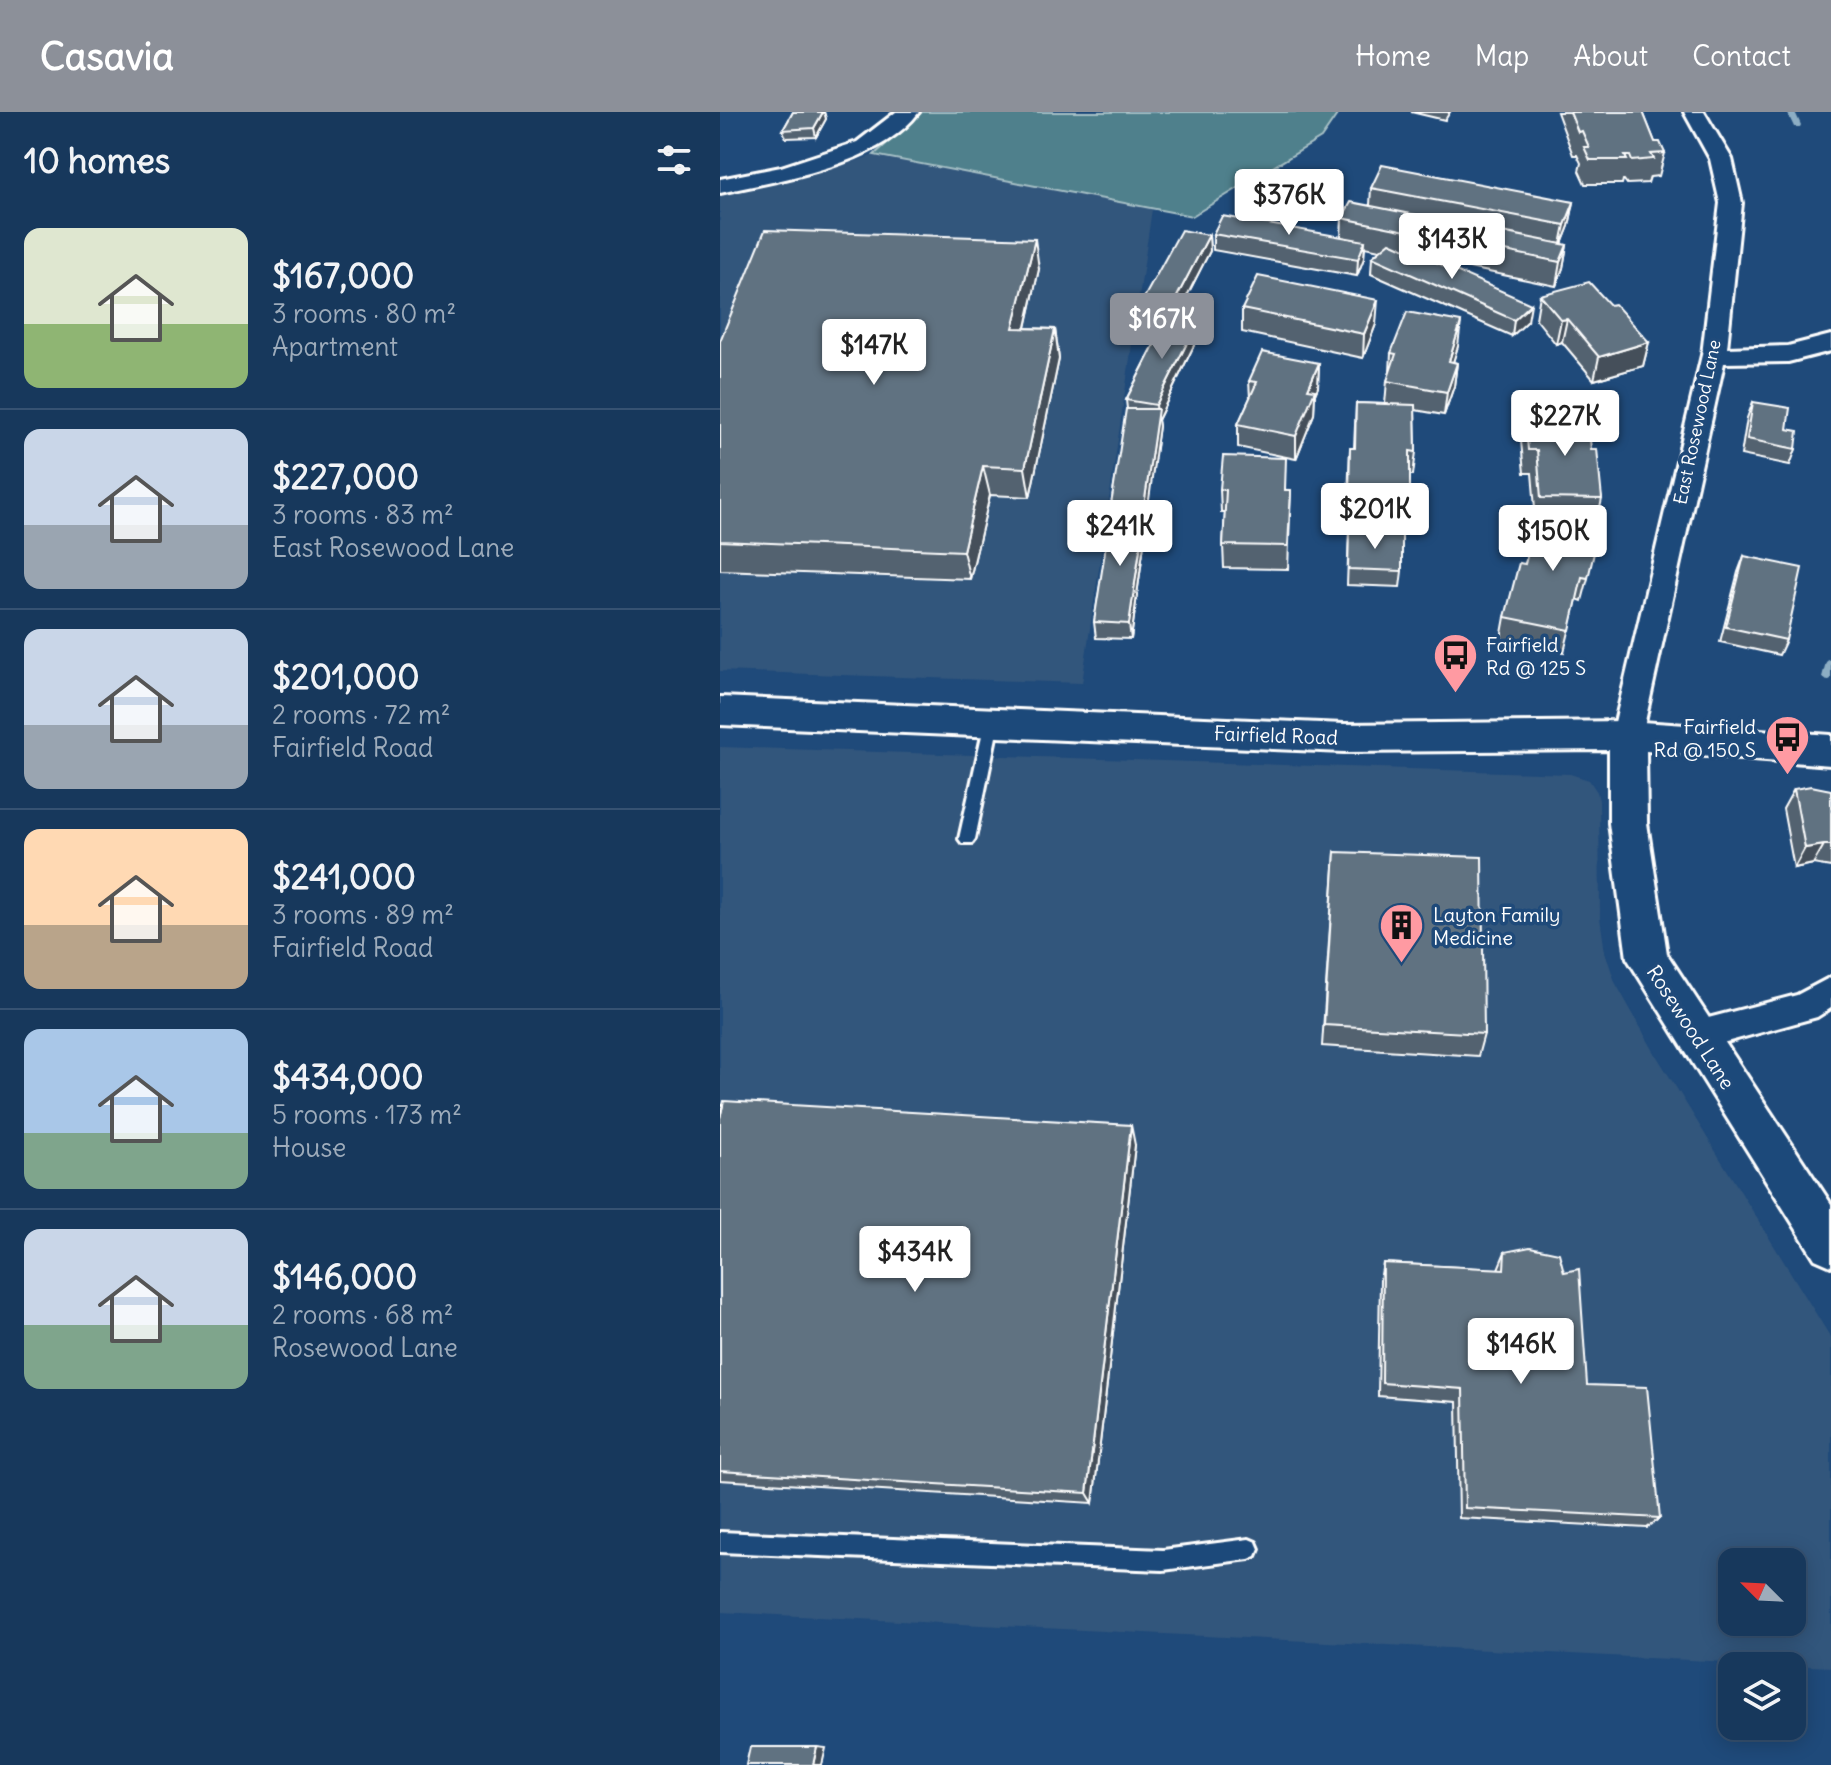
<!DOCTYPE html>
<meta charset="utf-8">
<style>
body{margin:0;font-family:Delius,sans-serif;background:#244365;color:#f1f3f6;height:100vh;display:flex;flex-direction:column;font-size:30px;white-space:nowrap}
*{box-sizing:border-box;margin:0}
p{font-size:26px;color:#9eacbb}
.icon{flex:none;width:44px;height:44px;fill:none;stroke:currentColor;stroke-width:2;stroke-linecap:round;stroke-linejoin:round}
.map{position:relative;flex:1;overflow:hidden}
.sheet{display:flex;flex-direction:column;background:#17385c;width:720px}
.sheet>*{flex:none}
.needle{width:52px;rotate:294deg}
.controls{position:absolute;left:998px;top:1436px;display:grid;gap:16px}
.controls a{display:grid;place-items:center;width:88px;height:88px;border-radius:16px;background:#17385c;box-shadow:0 4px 20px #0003,0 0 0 2px #365272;font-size:40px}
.price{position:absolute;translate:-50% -68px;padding:0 18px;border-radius:8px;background:#fff;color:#222;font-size:26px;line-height:52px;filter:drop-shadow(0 2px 4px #0008)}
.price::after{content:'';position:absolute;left:50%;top:48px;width:24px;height:18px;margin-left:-12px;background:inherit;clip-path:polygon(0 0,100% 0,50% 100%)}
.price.current{background:#8c9099;color:#fff}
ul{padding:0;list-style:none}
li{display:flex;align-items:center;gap:24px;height:200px;padding:0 24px}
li+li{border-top:2px solid #365272}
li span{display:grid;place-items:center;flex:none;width:224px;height:160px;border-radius:16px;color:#555}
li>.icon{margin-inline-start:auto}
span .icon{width:96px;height:96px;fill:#fffc;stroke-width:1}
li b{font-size:34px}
h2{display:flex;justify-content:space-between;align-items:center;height:96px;padding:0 24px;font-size:34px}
header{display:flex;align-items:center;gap:48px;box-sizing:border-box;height:112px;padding:0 40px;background:#8c9099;color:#fff}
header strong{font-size:38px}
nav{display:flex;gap:44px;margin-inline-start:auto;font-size:28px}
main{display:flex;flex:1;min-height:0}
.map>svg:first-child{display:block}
</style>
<header>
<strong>Casavia</strong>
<nav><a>Home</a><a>Map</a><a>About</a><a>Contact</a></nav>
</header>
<main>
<section class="sheet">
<h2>10 homes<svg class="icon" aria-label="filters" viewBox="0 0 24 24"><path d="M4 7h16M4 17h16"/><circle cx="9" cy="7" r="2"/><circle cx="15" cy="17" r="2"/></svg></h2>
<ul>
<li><span style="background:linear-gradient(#dfe7d0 60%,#8fb573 0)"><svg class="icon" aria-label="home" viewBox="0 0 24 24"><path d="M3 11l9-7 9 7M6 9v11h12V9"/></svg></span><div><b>$167,000</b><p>3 rooms · 80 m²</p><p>Apartment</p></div></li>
<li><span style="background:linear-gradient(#c9d6e8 60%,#9aa5b1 0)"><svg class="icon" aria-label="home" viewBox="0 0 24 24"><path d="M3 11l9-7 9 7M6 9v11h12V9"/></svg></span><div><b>$227,000</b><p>3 rooms · 83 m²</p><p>East Rosewood Lane</p></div></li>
<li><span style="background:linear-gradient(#c9d6e8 60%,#9aa5b1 0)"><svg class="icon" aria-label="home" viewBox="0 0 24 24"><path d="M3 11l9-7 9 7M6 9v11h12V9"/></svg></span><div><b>$201,000</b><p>2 rooms · 72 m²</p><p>Fairfield Road</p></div></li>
<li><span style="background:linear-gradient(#ffd9b3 60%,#b9a48a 0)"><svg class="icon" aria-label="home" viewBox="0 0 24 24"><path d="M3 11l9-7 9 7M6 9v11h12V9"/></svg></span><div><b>$241,000</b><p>3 rooms · 89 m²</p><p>Fairfield Road</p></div></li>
<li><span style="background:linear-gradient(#a9c7e8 65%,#7fa58c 0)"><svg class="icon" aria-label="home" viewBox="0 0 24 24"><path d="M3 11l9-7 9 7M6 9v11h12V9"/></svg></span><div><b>$434,000</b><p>5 rooms · 173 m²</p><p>House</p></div></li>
<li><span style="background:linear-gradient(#c9d6e8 60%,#7fa58c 0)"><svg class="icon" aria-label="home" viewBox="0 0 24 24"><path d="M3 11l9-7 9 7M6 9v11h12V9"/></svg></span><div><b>$146,000</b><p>2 rooms · 68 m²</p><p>Rosewood Lane</p></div></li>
</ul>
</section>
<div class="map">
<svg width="1111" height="1653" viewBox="0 0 1111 1653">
<rect width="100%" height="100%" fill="#1f4a7a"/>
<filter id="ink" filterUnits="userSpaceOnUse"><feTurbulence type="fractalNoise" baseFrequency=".0125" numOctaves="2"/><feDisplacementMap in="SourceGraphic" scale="16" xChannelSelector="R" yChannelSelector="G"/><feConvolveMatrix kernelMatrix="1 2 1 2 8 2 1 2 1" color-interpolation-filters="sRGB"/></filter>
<g filter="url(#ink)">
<g fill="#33567c" fill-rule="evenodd">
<polygon points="154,43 432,97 362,571 0,559 0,84 106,59"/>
<path d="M0,635L850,662L869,668L877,680L879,689L880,806L885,840L895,870L936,943L1111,1226V1555L0,1500ZM1012,1450H1072V1510H1012Z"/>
</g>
<g fill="#4f808c" stroke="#a7c0c6" stroke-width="2">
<polygon points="202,0 619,0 601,26 472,104 154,43"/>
<polygon points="567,66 575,68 582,77 567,101 533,92 548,70"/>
</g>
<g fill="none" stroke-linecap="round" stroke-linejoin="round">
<g fill="#8daec4" fill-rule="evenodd">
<polygon points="1067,0 1075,0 1081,13 1080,15 1074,15"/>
<polygon points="1111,546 1111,567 1107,569 1102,565 1106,550"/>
</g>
<defs>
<g id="service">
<polygon points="272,604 279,610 255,727 252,731 242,731 239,727 265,610"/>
<polygon points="0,1420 443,1438 529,1427 536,1430 539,1437 536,1444 529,1447 443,1458 0,1440"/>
</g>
<g id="minor">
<path d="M176,0H199C158,54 63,67 0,81V67L61,55L137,30Z"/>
<polygon points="964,0 984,0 1012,47 1022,91 1007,236 1068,234 1111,223 1111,239 1068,250 1004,251 922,623 917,631 907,634 897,631 892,623 982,243 1000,91 990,47"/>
<polygon points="1111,865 1111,896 1097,905 977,938 965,934 960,923 965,912 1077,883"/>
</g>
<polygon id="tertiary" points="0,585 624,612 907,609 1111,623 1111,653 926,639 927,711 947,842 1111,1092 1111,1154 1095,1147 907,846 889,711 889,638 624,640 0,613"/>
</defs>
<use href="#service" stroke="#fff" stroke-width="6"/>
<use href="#minor" stroke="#fff" stroke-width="6"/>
<use href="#tertiary" stroke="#fff" stroke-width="6"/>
<use href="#service" fill="#1f4a7a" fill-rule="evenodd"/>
<use href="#minor" fill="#1f4a7a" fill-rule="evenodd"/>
<use href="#tertiary" fill="#1f4a7a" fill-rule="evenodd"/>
</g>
<g fill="#53626f" stroke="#fff" stroke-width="2">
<polygon points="73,0 104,0 106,7 96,25 66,26 63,18"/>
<polygon points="691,0 730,0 725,8"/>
<polygon points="837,0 923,0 935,30 945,41 939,64 930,65 928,71 907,72 904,68 903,68 902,72 865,72 859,59 861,51 857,43 853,43"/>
<polygon points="651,76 854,90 849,114 842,132 847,133 843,156 836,174 711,148 808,209 792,224 651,162 652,145 660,138 645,135 644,146 637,164 493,138 493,122 621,125 622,106 650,93"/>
<polygon points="489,123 490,139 456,205 478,225 438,308 439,314 425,410 426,417 411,527 376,526 374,510 392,400 391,393 407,297 406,288 443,215 421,211 419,195"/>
<polygon points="319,157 306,216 335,217 339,247 310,385 270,383 250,467 0,458 0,229"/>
<polygon points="820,183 890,193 929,230 923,254 874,268 842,230 836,232 816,207"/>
<polygon points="522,197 656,212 643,246 522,220"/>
<polygon points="738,234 733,250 737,251 734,274 724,303 695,298 696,340 693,363 690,363 690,387 688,410 627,408 630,336 634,336 636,291 665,292 667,269 670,260 671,241"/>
<polygon points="599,251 598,275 595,282 594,302 576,347 518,335 518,312 530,286 529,269"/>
<polygon points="1033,290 1067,317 1076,337 1070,353 1021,343 1027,306"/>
<polygon points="805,306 871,337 882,387 877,410 847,409 868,466 862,489 857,487 844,540 781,527 785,505 805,452 816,408 812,361 804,361 801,329"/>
<polygon points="500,377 571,378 568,457 504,456 503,433 505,400 501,400"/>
<polygon points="629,419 682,459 680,475 627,473"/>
<polygon points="1024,444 1066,528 1059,543 1000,530 1018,460"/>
<polygon points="1074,677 1111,678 1111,755 1093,752 1074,756 1063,697"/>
<polygon points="615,740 764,922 758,944 602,934"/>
<polygon points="0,993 415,1033 373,1391 0,1368"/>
<polygon points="785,1140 867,1273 940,1406 927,1416 739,1406 737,1290 658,1284 660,1168 663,1151 778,1157"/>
</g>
<g fill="#44505a" stroke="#fff" stroke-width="2">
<polygon points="103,0 104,0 106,7 96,25 94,16"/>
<polygon points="854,90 849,114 840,137 845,113"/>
<polygon points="489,123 490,139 450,217 449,200"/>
<polygon points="315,127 319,157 299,246 293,216"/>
<polygon points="645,129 644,146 637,164 638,147"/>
<polygon points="847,133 843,156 836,174 840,150"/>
<polygon points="658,188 656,212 643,246 644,222"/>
<polygon points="811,192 808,209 792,224 794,208"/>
<polygon points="847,207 842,230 836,232 841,208"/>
<polygon points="478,209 478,225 438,308 439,314 426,410 424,394 437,302 436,293"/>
<polygon points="741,210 738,234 726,273 729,249"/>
<polygon points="335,217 339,247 310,385 305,356"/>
<polygon points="929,230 923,254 874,268 879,245"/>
<polygon points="599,251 598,275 595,282 594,302 576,347 576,324 588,277"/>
<polygon points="737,251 734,274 724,303 727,280"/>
<polygon points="263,354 270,383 250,467 243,439"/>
<polygon points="425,402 426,417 411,527 409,512"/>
<polygon points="1104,733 1093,752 1074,756 1085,736"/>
<polygon points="411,1013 415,1033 373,1391 367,1381"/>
<polygon points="97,1635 106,1636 102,1653 93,1653"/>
</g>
<g fill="#617281" stroke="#fff" stroke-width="2">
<polygon points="73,0 103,0 94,16 63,18"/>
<polygon points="850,0 923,0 935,30 940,30 945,41 931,42 934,47 912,49 910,44 905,44 907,48 870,48 864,35 869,35 862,19 858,20"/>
<polygon points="662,53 854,90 845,113 651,76"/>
<polygon points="631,90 847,133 840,150 622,106"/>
<polygon points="502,104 645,129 638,147 493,122"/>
<polygon points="45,118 315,127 293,216 335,217 305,356 263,354 243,439 0,429 0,229"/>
<polygon points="461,118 489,123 449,200 419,195"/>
<polygon points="670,130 811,192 794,208 652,145"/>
<polygon points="538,164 658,188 644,222 522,197"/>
<polygon points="869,170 890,193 895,192 929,230 879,245 847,207 841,208 820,183"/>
<polygon points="687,200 741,210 729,249 737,251 727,280 667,269 676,242 671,241"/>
<polygon points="449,204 478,209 436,293 406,288"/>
<polygon points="542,240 599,251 588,277 595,278 576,324 518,312 537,270 529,269"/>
<polygon points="1033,290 1070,296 1067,317 1078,319 1076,337 1027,327"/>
<polygon points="636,291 695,293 696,340 690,339 690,387 629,385 630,336 635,336"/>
<polygon points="406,297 438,297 424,394 391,393"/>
<polygon points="805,306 868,308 871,337 877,337 882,387 821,386 817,338 808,338"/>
<polygon points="503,344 566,346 565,378 571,378 568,434 503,433 506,378 500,377"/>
<polygon points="391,400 425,402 409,512 374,510"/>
<polygon points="818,404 880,416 868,466 862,465 850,518 785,505 799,451 805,452"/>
<polygon points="629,419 682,421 682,459 628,457"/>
<polygon points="1024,444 1082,456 1066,528 1006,515"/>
<polygon points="1091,674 1111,678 1111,733 1104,733 1085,736 1074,677"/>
<polygon points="615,740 762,745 764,922 604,913"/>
<polygon points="4,989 411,1013 367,1381 0,1359 0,1006"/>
<polygon points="0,993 3,993 0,1006"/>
<polygon points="810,1135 839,1141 844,1160 859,1157 867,1273 927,1275 940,1406 745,1396 743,1277 662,1271 663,1151 784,1157 785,1140"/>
<polygon points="30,1635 97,1635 93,1653 26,1653"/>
</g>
</g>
<defs>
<symbol id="bus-pin" viewBox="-11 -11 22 30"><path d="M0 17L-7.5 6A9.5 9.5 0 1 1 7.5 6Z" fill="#ff9aa2" stroke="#1f4a7a"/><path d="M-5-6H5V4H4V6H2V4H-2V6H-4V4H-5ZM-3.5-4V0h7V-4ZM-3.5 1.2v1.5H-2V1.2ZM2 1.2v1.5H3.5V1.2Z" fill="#111"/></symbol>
<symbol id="building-pin" viewBox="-11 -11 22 30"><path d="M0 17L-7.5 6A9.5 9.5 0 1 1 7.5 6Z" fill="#ff9aa2" stroke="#1f4a7a"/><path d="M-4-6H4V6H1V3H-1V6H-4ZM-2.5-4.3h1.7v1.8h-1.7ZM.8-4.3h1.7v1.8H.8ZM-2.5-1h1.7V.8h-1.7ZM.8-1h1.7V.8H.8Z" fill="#111"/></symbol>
</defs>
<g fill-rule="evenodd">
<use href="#bus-pin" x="710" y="518" width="51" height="69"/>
<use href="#bus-pin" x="1042" y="600" width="51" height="69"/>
<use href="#building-pin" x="656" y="788" width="51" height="69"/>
</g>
<g text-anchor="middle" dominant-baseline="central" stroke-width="7" stroke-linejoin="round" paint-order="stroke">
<g font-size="18" fill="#fff" stroke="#1f4a7a">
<text transform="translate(977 310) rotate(-78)">East Rosewood Lane</text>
</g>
<g font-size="20" fill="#fff" stroke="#1f4a7a" text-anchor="start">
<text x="766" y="532">Fairfield<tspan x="766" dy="23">Rd @ 125 S</tspan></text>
<text x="1036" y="614" text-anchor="end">Fairfield<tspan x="1036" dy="23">Rd @ 150 S</tspan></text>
<text x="713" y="802">Layton Family<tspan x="713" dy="23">Medicine</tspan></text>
</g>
<g font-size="20" fill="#fff" stroke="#1f4a7a">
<text transform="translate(556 623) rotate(2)">Fairfield Road</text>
<text transform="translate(971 915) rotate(57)">Rosewood Lane</text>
</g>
</g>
</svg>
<div class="controls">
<a><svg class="needle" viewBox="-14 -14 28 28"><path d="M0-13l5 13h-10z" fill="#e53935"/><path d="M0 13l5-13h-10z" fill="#9eacbb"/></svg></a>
<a><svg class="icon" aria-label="layers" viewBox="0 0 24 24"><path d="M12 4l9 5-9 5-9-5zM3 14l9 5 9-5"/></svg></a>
</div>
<b class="price" style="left:569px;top:125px">$376K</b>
<b class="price" style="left:732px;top:169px">$143K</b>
<b class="price current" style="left:442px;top:249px">$167K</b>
<b class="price" style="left:154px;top:275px">$147K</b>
<b class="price" style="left:845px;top:346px">$227K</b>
<b class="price" style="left:655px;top:439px">$201K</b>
<b class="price" style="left:400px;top:456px">$241K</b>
<b class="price" style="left:833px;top:461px">$150K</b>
<b class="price" style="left:195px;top:1182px">$434K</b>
<b class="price" style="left:801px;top:1274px">$146K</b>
</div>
</main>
